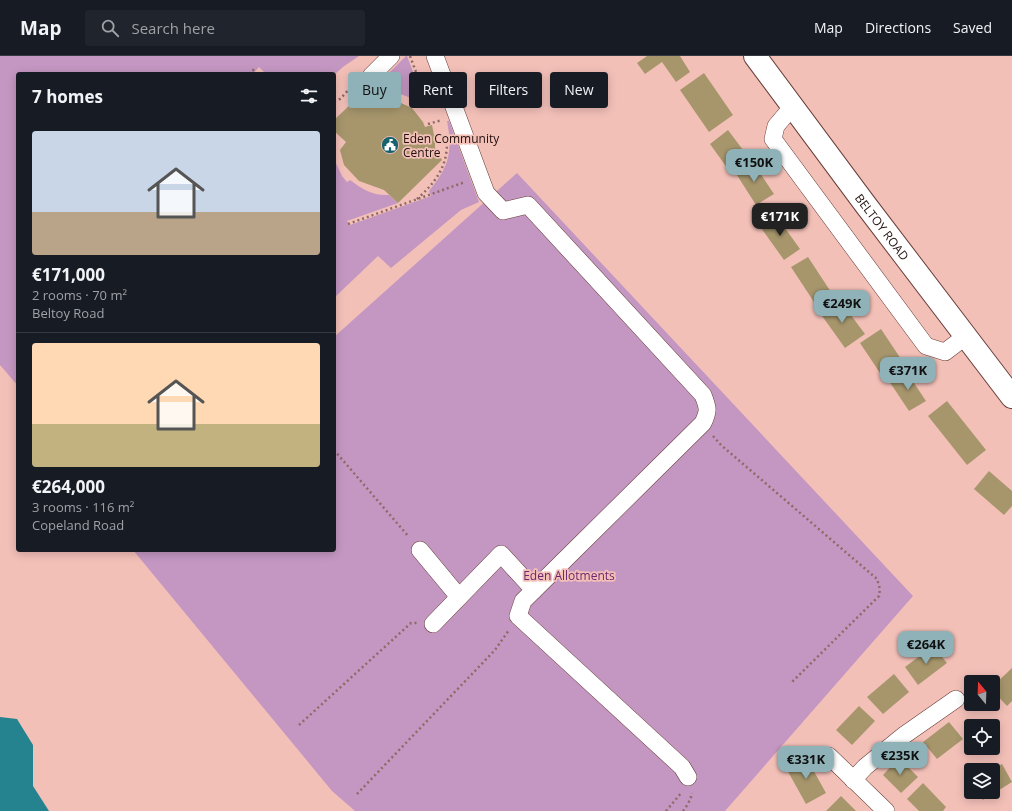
<!DOCTYPE html>
<meta charset="utf-8">
<style>
body{margin:0;font-family:"Open Sans",sans-serif;background:#20242c;color:#f1f3f6;height:100vh;display:flex;flex-direction:column;font-size:15px;white-space:nowrap}
*{box-sizing:border-box;margin:0}
p{font-size:13px;color:#9ea1a6}
.icon{flex:none;width:22px;height:22px;fill:none;stroke:currentColor;stroke-width:2;stroke-linecap:round;stroke-linejoin:round}
.map{position:relative;flex:1;overflow:hidden}
.side{position:absolute;left:16px;top:16px;width:320px;height:480px;display:flex;flex-direction:column;background:#171b24;border-radius:4px;box-shadow:0 2px 10px #0003}
.side>*{flex:none}
.top-card{position:absolute;left:348px;top:16px;width:380px;height:36px;display:flex;gap:8px}
.needle{width:26px;rotate:341deg}
.controls{position:absolute;left:964px;top:619px;display:grid;gap:8px}
.controls a{display:grid;place-items:center;width:36px;height:36px;border-radius:4px;background:#171b24;box-shadow:0 2px 10px #0003;font-size:20px}
.price{position:absolute;translate:-50% -34px;padding:0 9px;border-radius:8px;background:#8fb2b8;color:#111;font-size:13px;line-height:26px;filter:drop-shadow(0 1px 2px #0008)}
.price::after{content:'';position:absolute;left:50%;top:24px;width:12px;height:9px;margin-left:-6px;background:inherit;clip-path:polygon(0 0,100% 0,50% 100%)}
.price.current{background:#222;color:#fff}
ul{padding:0;list-style:none}
li{display:grid;align-content:center;gap:8px;height:212px;padding:0 16px}
li+li{border-top:1px solid #363941}
li span{display:grid;place-items:center;height:124px;border-radius:4px;color:#555}
li>.icon{margin-inline-start:auto}
span .icon{width:72px;height:72px;fill:#fffc;stroke-width:1}
li b{font-size:17px}
h2{display:flex;justify-content:space-between;align-items:center;height:48px;padding:0 16px;font-size:17px}
.chip{padding:0 14px;border-radius:4px;background:#171b24;box-shadow:0 2px 10px #0003;font-size:14px;line-height:36px}
.chip.current{background:#8fb2b8;color:#111}
header{display:flex;align-items:center;gap:24px;box-sizing:border-box;height:56px;padding:0 20px;background:#171b24;border-bottom:1px solid #363941}
header strong{font-size:19px}
nav{display:flex;gap:22px;margin-inline-start:auto;font-size:14px}
.search{width:280px;height:36px;background:#20242c;display:flex;align-items:center;gap:10px;box-sizing:border-box;padding:0 14px;border-radius:4px;color:#9ea1a6;font-size:15px}
.map>svg:first-child{display:block}
</style>
<header>
<strong>Map</strong>
<div class="search"><svg class="icon" aria-label="search" viewBox="0 0 24 24"><circle cx="10" cy="10" r="6"/><path d="M15 15l6 6"/></svg>Search here</div>
<nav><a>Map</a><a>Directions</a><a>Saved</a></nav>
</header>
<div class="map">
<svg width="1012" height="755" viewBox="0 0 1012 755">
<rect width="100%" height="100%" fill="#f3c0b8"/>
<g fill="#c497c2">
<polygon points="0,0 359,0 343,11 334,19 334,18 266,18 259,11 253,18 18,18 18,330 0,309"/>
<path d="M406,0H407L423,42L418,46C407,40 395,35 383,36L377,29Z"/>
<path d="M447,65H449L479,146L461,154L391,212L378,200L334,242V103L342,120L347,126L350,124C362,133 373,140 389,139L398,147L347,165L350,169L431,140L429,135C449,111 453,96 447,65Z"/>
<polygon points="517,117 913,540 725,755 355,755 332,735 133,494 334,494 334,281"/>
</g>
<polygon fill="#24838f" points="0,661 17,663 33,689 33,730 49,755 0,755"/>
<g fill="#a7966c">
<polygon points="647,0 680,0 690,16 676,26 662,6 645,18 637,7"/>
<polygon points="704,17 733,59 709,76 680,34"/>
<polygon points="369,31 385,45 401,47 412,52 423,66 425,71 432,69 435,84 435,92 442,104 398,147 384,134 359,125 344,109 340,94 346,86 334,75 334,64"/>
<polygon points="728,74 749,102 730,116 710,88"/>
<polygon points="752,105 774,138 756,149 735,116"/>
<polygon points="775,158 800,193 784,204 759,169"/>
<polygon points="808,201 831,236 814,246 791,211"/>
<polygon points="839,243 865,278 845,292 820,257"/>
<polygon points="881,273 901,303 880,317 860,287"/>
<polygon points="906,315 926,345 909,355 889,325"/>
<polygon points="947,345 986,394 967,409 928,360"/>
<polygon points="989,415 1012,435 1012,450 1004,459 974,433"/>
<polygon points="933,590 947,607 918,629 905,611"/>
<polygon points="1012,612 1012,645 1007,650 993,635 993,630"/>
<polygon points="894,618 909,636 883,658 867,641"/>
<polygon points="859,650 875,665 852,689 836,674"/>
<polygon points="949,666 963,683 937,703 923,686"/>
<polygon points="806,701 826,737 806,748 786,712"/>
<polygon points="899,702 918,721 901,737 883,719"/>
<polygon points="1002,708 1012,726 983,744 978,736 993,736 993,713"/>
<polygon points="923,727 946,751 943,755 919,755 907,743"/>
<polygon points="841,740 856,755 826,755"/>
</g>
<g fill="none" stroke-linecap="round" stroke-linejoin="round">
<defs>
<g id="minor">
<path d="M435,0L486,137L503,155L528,149L703,339C708,352 709,354 703,367L523,545L518,560L682,711L688,721"/>
<polyline points="371,20 391,0"/>
<polyline points="793,50 776,70 773,83 926,290 945,296 966,280"/>
<polyline points="420,494 459,541"/>
<polyline points="433,568 501,498 534,534"/>
<polyline points="829,700 886,755"/>
<polyline points="853,724 865,711 903,680 956,643"/>
</g>
<g id="major">
<path id="s1" d="M755,0L865,148L1012,341"/>
</g>
</defs>
<use href="#minor" stroke="#673d38" stroke-width="18"/>
<use href="#major" stroke="#673d38" stroke-width="24"/>
<g stroke="#8d6a65" stroke-width="2.5" stroke-dasharray="2 3" stroke-linecap="butt">
<polyline points="410,0 425,40 434,49"/>
<polyline points="249,18 253,14 257,18"/>
<polyline points="334,45 340,43 356,26"/>
<polyline points="428,68 442,64"/>
<path d="M417,143C436,126 448,110 447,83"/>
<polyline points="348,168 465,126"/>
<polyline points="713,380 721,389 877,523 880,533 879,540 792,626"/>
<polyline points="334,394 409,481"/>
<polyline points="299,669 411,567 417,567"/>
<polyline points="357,738 495,594 509,574"/>
<polyline points="666,755 682,736"/>
<path d="M683,755C687,750 691,743 692,737"/>
</g>
<use href="#minor" stroke="#fff" stroke-width="17"/>
<use href="#major" stroke="#fff" stroke-width="22"/>
</g>
<defs>
<symbol id="civic-disc" viewBox="-11 -11 22 22"><circle r="9.5" fill="#17636d" stroke="#f3c0b8"/><path d="M-.6-6.5H3V-4.5H.6V-3L4-1V1h2V6H-6V1h2V-1L-.6-3ZM-1.2 2.5V6h2.4V2.5Z" fill="#fff"/></symbol>
</defs>
<g fill-rule="evenodd">
<use href="#civic-disc" x="380" y="79" width="20" height="20"/>
</g>
<g text-anchor="middle" dominant-baseline="central" stroke-width="3.5" stroke-linejoin="round" paint-order="stroke">
<g font-size="12" fill="#22100e" stroke="#f3c0b8" text-anchor="start">
<text x="403" y="82">Eden Community<tspan x="403" dy="14">Centre</tspan></text>
</g>
<g font-size="12" fill="#22100e" stroke="#f3c0b8">
<text stroke="none"><textPath href="#s1" startOffset="213">BELTOY ROAD</textPath></text>
</g>
<g font-size="12" fill="#6e266e" stroke="#f3c0b8">
<text x="569" y="519">Eden Allotments</text>
</g>
</g>
</svg>
<div class="controls">
<a><svg class="needle" viewBox="-14 -14 28 28"><path d="M0-13l5 13h-10z" fill="#e53935"/><path d="M0 13l5-13h-10z" fill="#9ea1a6"/></svg></a>
<a><svg class="icon" aria-label="locate" viewBox="0 0 24 24"><circle cx="12" cy="12" r="6"/><path d="M12 2v4M12 18v4M2 12h4M18 12h4"/></svg></a>
<a><svg class="icon" aria-label="layers" viewBox="0 0 24 24"><path d="M12 4l9 5-9 5-9-5zM3 14l9 5 9-5"/></svg></a>
</div>
<b class="price" style="left:754px;top:127px">€150K</b>
<b class="price current" style="left:780px;top:181px">€171K</b>
<b class="price" style="left:842px;top:268px">€249K</b>
<b class="price" style="left:908px;top:335px">€371K</b>
<b class="price" style="left:926px;top:609px">€264K</b>
<b class="price" style="left:900px;top:720px">€235K</b>
<b class="price" style="left:806px;top:724px">€331K</b>
<div class="top-card">
<a class="chip current">Buy</a>
<a class="chip">Rent</a>
<a class="chip">Filters</a>
<a class="chip">New</a>
</div>
<section class="side">
<h2>7 homes<svg class="icon" aria-label="filters" viewBox="0 0 24 24"><path d="M4 7h16M4 17h16"/><circle cx="9" cy="7" r="2"/><circle cx="15" cy="17" r="2"/></svg></h2>
<ul>
<li><span style="background:linear-gradient(#c9d6e8 65%,#b9a48a 0)"><svg class="icon" aria-label="home" viewBox="0 0 24 24"><path d="M3 11l9-7 9 7M6 9v11h12V9"/></svg></span><div><b>€171,000</b><p>2 rooms · 70 m²</p><p>Beltoy Road</p></div></li>
<li><span style="background:linear-gradient(#ffd9b3 65%,#c2b280 0)"><svg class="icon" aria-label="home" viewBox="0 0 24 24"><path d="M3 11l9-7 9 7M6 9v11h12V9"/></svg></span><div><b>€264,000</b><p>3 rooms · 116 m²</p><p>Copeland Road</p></div></li>
</ul>
</section>
</div>
